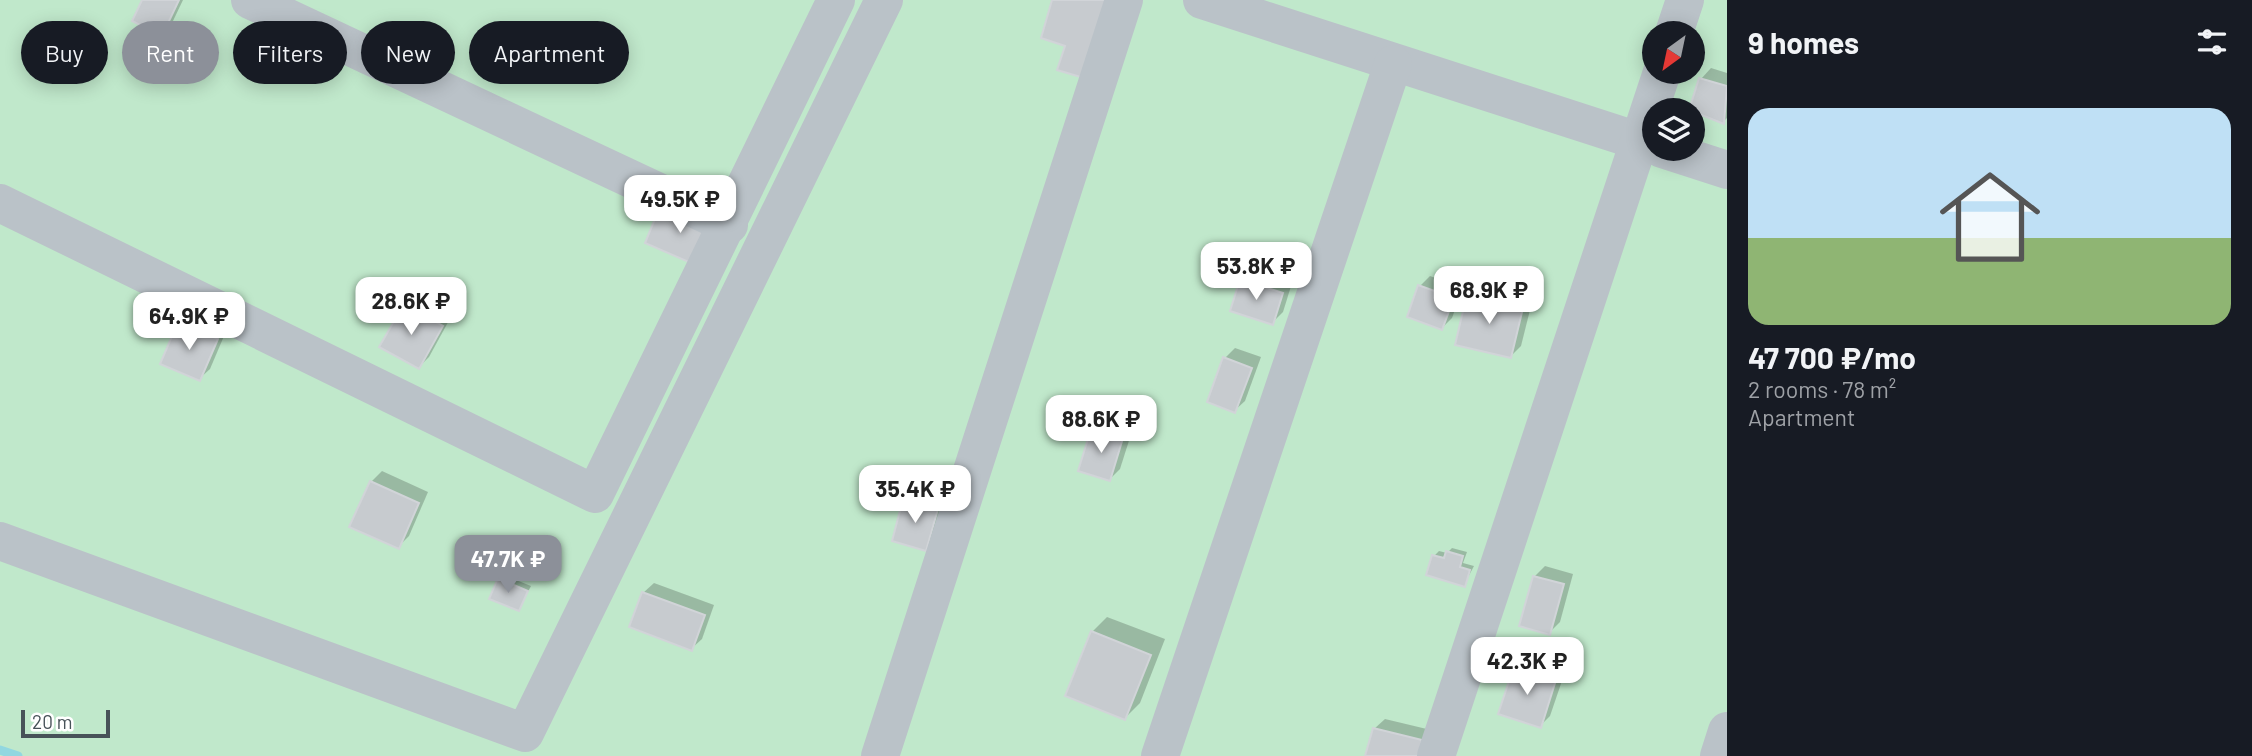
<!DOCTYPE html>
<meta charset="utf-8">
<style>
body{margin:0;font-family:Barlow,sans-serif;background:#242831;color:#f1f3f6;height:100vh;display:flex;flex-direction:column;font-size:26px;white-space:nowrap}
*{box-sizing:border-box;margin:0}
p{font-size:23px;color:#9ea1a6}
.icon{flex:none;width:38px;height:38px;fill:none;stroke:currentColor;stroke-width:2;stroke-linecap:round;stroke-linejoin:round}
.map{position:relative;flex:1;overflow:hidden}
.side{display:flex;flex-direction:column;background:#171b24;width:525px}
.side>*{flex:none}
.guide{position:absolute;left:21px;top:21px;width:665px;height:63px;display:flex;gap:14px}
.needle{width:46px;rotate:213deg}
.tools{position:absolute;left:1642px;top:21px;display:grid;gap:14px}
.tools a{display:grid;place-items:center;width:63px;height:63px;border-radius:50%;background:#171b24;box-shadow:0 4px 18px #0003;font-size:35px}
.scale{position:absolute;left:21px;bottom:18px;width:89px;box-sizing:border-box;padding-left:7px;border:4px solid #475258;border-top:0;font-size:19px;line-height:24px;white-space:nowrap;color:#475258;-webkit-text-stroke:5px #fff;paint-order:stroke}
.price{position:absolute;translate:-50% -60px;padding:0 16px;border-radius:14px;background:#fff;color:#222;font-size:23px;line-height:46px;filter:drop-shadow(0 2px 4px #0008)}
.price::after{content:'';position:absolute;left:50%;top:42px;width:21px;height:16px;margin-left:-10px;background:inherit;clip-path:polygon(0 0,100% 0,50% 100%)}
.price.on{background:#8c9099;color:#fff}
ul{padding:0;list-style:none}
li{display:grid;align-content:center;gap:14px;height:371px;padding:0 21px}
li span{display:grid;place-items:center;height:217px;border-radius:21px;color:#555}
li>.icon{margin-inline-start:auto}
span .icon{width:126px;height:126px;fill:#fffc;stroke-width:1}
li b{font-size:30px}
h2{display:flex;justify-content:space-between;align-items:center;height:84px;padding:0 21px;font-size:30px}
.chip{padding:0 24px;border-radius:32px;background:#171b24;box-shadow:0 4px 18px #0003;font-size:24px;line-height:63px}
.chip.on{background:#8c9099;color:#fff}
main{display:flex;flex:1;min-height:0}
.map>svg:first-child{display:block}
</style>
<main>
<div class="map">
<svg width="1727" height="756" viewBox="0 0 1727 756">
<rect width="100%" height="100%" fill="#efeded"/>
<path fill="#c0e8cb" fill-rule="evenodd" d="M0,0H1727V756H0ZM1654,33H1692V72H1654ZM1654,110H1692V149H1654Z"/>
<g fill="#0003">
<polygon points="144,0 183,0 172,23 161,34"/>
<polygon points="1711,68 1727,73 1727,118 1723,122 1692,112 1701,79"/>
<polygon points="1252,270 1292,283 1283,312 1272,323 1242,280"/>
<polygon points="1430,276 1463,288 1452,318 1442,328 1420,286"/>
<polygon points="1479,285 1533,298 1521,346 1511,356 1469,295"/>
<polygon points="415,295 452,315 429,357 419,367 405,305"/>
<polygon points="190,313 227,329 210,369 199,379 180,323"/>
<polygon points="1235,348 1261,357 1245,401 1234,411 1225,358"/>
<polygon points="1103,419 1133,428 1120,469 1110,479 1093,430"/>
<polygon points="382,471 428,492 409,536 398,547 371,482"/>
<polygon points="915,490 947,498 936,538 926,549 905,500"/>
<polygon points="1452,548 1467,552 1463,563 1474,566 1464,585 1434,556 1439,551 1447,553"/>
<polygon points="1545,566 1573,574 1560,622 1549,633 1535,576"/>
<polygon points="504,575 531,586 519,609 499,579"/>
<polygon points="654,583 714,605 702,639 691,649 643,593"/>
<polygon points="1107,617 1165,639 1140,703 1125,718 1092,632"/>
<polygon points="1526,656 1566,669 1550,716 1540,726 1516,667"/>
<polygon points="1385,719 1431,730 1424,756 1367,756 1374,729"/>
</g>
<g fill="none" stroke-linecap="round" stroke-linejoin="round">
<polyline stroke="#92d7e0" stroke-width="9" points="0,750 18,756"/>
</g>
<g fill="#c7cbcf" stroke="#d1d4d8" stroke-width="2">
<polygon points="142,0 179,0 162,36 132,21"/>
<polygon points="1052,0 1108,0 1084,78 1057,70 1065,46 1041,38"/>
<polygon points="1699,78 1727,86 1724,124 1689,110"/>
<polygon points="661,204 714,227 698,266 645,243"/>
<polygon points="1240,279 1283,293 1273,325 1230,311"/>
<polygon points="1418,285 1454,298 1442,330 1407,317"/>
<polygon points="1467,294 1523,308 1511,358 1455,345"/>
<polygon points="404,304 443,326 419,369 379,347"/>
<polygon points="178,322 218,339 200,381 160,364"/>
<polygon points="1223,357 1252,368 1235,413 1207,402"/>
<polygon points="1091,429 1123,438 1110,481 1078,471"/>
<polygon points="370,481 419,503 399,549 349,527"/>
<polygon points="903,499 938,509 926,551 892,541"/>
<polygon points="1446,551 1463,556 1460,567 1470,570 1465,587 1426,575 1432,555 1444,558"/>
<polygon points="1533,576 1564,584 1550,635 1519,626"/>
<polygon points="498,578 528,591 519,611 489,599"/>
<polygon points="642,592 705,615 692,651 629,627"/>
<polygon points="1091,631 1151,655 1125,720 1065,696"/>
<polygon points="1514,666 1556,680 1541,728 1498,714"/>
<polygon points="1373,728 1422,740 1418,756 1365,756"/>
</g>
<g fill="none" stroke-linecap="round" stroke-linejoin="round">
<g stroke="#bac2c8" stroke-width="38">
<polyline points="250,0 729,225"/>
<polyline points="1202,0 1654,146"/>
<polyline points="1674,33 1685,0"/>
<polyline points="1662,149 1727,170"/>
<polyline points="0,203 595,494 836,0"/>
<polyline points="0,541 525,733 884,0"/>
<polyline points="880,756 1124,0"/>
<polyline points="1160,756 1393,64"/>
<polyline points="1436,756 1662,72"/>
<polyline points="1719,756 1727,731"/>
</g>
</g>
</svg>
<div class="tools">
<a><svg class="needle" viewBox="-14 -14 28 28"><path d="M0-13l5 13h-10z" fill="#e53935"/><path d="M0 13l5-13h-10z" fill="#9ea1a6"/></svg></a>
<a><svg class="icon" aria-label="layers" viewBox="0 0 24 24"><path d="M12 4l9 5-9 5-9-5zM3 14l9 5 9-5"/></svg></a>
</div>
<div class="scale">20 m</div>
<b class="price" style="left:680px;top:235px">49.5K ₽</b>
<b class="price" style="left:1256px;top:302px">53.8K ₽</b>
<b class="price" style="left:1489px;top:326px">68.9K ₽</b>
<b class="price" style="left:411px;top:337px">28.6K ₽</b>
<b class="price" style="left:189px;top:352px">64.9K ₽</b>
<b class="price" style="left:1101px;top:455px">88.6K ₽</b>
<b class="price" style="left:915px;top:525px">35.4K ₽</b>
<b class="price on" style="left:508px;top:595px">47.7K ₽</b>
<b class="price" style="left:1527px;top:697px">42.3K ₽</b>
<div class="guide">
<a class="chip">Buy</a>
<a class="chip on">Rent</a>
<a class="chip">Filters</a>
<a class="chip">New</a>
<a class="chip">Apartment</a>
</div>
</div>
<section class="side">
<h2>9 homes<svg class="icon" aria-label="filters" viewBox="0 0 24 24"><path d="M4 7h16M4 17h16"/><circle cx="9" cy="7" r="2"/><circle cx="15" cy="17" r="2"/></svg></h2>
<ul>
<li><span style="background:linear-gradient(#bfe0f5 60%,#8fb573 0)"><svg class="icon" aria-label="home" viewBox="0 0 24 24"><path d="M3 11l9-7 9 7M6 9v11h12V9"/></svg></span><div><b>47 700 ₽/mo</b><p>2 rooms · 78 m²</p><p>Apartment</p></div></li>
</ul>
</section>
</main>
